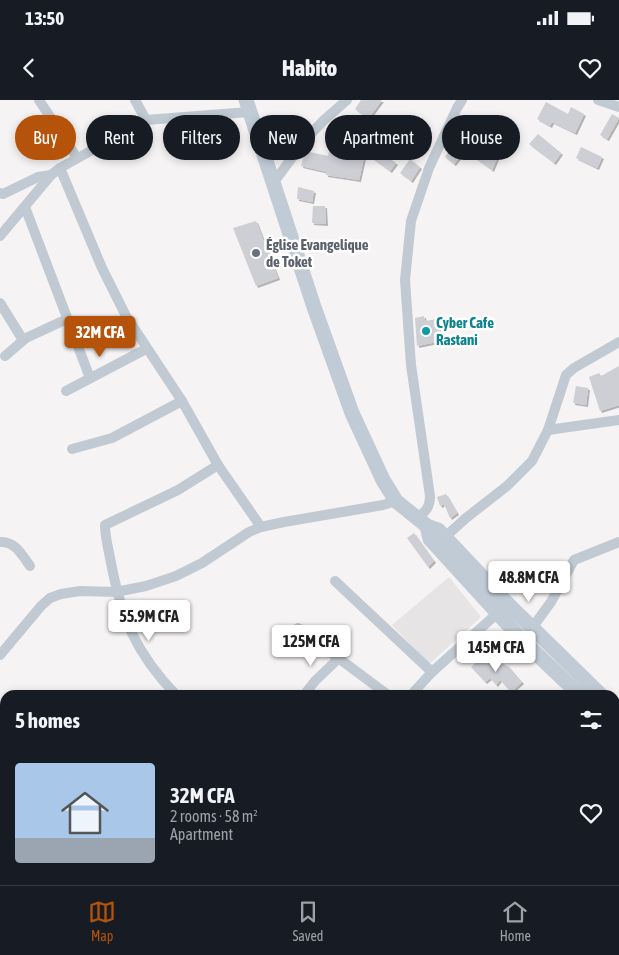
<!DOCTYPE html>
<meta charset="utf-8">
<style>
body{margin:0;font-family:"Asap Condensed",sans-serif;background:#242831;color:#f1f3f6;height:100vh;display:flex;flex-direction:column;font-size:19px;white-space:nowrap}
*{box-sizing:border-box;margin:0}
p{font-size:16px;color:#9ea1a6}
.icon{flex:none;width:28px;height:28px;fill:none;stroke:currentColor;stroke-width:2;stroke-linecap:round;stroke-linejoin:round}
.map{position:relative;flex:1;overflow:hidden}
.sheet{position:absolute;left:0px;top:590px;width:620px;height:195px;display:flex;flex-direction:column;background:#171b24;border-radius:15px 15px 0 0;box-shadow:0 2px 8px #0003}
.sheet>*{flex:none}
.banner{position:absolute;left:15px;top:15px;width:590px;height:45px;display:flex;gap:10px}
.price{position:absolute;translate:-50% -42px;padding:0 11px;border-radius:5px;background:#fff;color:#222;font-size:16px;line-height:32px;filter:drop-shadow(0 1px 2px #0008)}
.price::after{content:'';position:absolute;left:50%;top:30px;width:15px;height:11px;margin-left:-8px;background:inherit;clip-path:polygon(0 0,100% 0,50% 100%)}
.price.current{background:#b45309;color:#fff}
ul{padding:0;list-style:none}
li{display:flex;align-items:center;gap:15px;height:125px;padding:0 15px}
li span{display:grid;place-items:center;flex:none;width:140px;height:100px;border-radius:5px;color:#555}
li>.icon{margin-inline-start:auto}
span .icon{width:60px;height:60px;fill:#fffc;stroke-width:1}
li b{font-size:21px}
h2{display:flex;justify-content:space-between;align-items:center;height:60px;padding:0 15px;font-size:21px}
.chip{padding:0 18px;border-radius:22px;background:#171b24;box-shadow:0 2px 8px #0003;font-size:18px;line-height:45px}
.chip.current{background:#b45309;color:#fff}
.status{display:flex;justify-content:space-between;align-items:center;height:35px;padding:0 25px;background:#171b24;direction:ltr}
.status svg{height:14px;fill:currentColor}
header{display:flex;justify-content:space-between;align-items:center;height:65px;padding:0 15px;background:#171b24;font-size:22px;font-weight:800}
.tab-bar{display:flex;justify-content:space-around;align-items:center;height:70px;border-top:1px solid #363941;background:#171b24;font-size:14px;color:#9ea1a6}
.tab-bar a{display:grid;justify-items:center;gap:2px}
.tab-bar .current{color:#b45309}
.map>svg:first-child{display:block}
</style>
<div class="status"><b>13:50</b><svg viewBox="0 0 49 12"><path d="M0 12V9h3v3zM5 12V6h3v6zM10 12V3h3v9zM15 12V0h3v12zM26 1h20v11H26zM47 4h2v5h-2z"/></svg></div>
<header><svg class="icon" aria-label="back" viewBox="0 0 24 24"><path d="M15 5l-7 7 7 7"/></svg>Habito<svg class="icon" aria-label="heart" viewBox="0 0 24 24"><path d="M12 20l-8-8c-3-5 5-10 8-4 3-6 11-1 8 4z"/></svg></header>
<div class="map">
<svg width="619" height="785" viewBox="0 0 619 785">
<defs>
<filter id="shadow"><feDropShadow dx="2" dy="2" stdDeviation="0" flood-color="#0004"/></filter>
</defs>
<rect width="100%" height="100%" fill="#f5f3f3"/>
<polygon fill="#e6e4e5" points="449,477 481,517 429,564 392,525"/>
<g fill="#cdcfd5" filter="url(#shadow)">
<polygon points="361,0 382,0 368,19 355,9"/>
<polygon points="546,2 568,14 571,7 584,14 575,33 552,22 550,26 537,19"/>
<polygon points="612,14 619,18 607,39 600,35"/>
<polygon points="415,21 429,25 427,36 422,35 419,52 407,49"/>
<polygon points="334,29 350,32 348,44 359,46 371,30 380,37 373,46 396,63 390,71 365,53 359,80 326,75 327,72 301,66 305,51 328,56"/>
<polygon points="482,30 494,37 485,51 497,58 492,70 468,53"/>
<polygon points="538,34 561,53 554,63 529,44"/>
<polygon points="458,39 468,46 454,64 445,57"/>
<polygon points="581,47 602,57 597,68 576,58"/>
<polygon points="410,59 420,67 411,81 400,73"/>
<polygon points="298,87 314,91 312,102 297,99"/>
<polygon points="313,106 325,106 326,124 312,123"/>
<polygon points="256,121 278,178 256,186 233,128"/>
<polygon points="424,216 425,221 437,219 441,241 417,246 415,218"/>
<polygon points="619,266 619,305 600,311 589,277 599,273 601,276"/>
<polygon points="576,286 588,288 586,305 573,303"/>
<polygon points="446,394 457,413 450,418 444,404 440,406 437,397"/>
<polygon points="414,433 434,461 428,467 407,438"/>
<polygon points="485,554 495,565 502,563 509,567 522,582 511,592 500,580 496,585 490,578 485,582 471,567"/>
</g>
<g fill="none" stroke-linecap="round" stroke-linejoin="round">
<g stroke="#c1cad2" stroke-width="10">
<polyline points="39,0 77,58"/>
<polyline points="135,0 146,20"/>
<polyline points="598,0 619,7"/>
<polyline points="60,68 102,168 126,216 182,301 218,365 261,427"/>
<polyline points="274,82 305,40 324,20 347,0"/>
<polyline points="0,93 3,94 38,77 51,75"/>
<polyline points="25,107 90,278"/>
<polyline points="0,136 51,75 60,68 146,20 249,12"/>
<polyline points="0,203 23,240"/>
<polyline points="5,256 26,238 67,219"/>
<polyline points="66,291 146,249"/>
<polyline points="548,330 619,320"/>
<polyline points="72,349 112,338 182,301"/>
<path d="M418,418C426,411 430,407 430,396L411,265L405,180L411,121L429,68L457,8L462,0"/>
<polyline points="445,437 466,418 507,386 532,361 548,330 566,275 574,268 619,242"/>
<path d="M0,442C15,441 22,455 30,466"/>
<polyline points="335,481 432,572"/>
<polyline points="298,528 388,595"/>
<polyline points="532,528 551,502 574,460 619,442"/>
<polyline points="0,555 41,506 50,498 61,494 80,491 116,492 146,486 176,476 202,463 249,432 261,427 284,422 383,405 396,401"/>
<path d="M176,595C136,553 122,520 111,463C109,451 105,438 105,425L178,390L218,365"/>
<polyline points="304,595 315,581 339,558"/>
<polyline points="411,595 432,572 501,510"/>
<polyline points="271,785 275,780"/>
</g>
<g stroke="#c1cbd6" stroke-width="15">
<polyline points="246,0 314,207 352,313 383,380 396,401 427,426 438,430 507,503 601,595"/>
<polyline points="427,426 430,439 523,541 580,595"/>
<polyline points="615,609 619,613"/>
<polyline points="615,628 619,631"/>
</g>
</g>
<circle fill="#6b7280" stroke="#fff" stroke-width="2" cx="256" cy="153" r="5"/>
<circle fill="#0f9aa8" stroke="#fff" stroke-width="2" cx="426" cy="231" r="5"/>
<g text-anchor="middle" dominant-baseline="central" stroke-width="5" stroke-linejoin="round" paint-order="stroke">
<g font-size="15" font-weight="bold" fill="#5b616d" stroke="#fff" text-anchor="start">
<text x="266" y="144">Église Evangelique<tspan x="266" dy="17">de Toket</tspan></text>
</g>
<g font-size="15" font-weight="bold" fill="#0d838f" stroke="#fff" text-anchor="start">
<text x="436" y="222">Cyber Cafe<tspan x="436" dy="17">Rastani</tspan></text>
</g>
</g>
</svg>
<b class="price current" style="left:100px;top:258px">32M CFA</b>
<b class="price" style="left:529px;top:503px">48.8M CFA</b>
<b class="price" style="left:149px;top:542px">55.9M CFA</b>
<b class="price" style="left:311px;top:567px">125M CFA</b>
<b class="price" style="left:496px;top:573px">145M CFA</b>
<div class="banner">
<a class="chip current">Buy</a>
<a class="chip">Rent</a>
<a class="chip">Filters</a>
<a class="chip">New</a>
<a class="chip">Apartment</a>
<a class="chip">House</a>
</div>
<section class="sheet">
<h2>5 homes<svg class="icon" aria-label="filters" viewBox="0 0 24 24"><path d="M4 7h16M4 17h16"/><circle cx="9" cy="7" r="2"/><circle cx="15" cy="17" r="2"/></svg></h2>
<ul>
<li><span style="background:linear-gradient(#a9c7e8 75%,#9aa5b1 0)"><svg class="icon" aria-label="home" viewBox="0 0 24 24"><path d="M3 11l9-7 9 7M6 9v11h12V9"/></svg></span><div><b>32M CFA</b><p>2 rooms · 58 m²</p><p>Apartment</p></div><svg class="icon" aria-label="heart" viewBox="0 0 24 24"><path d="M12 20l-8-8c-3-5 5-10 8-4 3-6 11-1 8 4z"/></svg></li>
</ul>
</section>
</div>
<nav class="tab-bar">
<a class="current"><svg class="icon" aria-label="map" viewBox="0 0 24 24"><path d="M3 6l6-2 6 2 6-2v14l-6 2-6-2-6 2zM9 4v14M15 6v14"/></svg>Map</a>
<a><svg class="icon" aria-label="saved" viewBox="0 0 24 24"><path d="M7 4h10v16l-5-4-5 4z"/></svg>Saved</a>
<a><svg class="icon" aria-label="home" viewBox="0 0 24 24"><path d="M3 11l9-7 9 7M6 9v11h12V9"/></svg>Home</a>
</nav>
